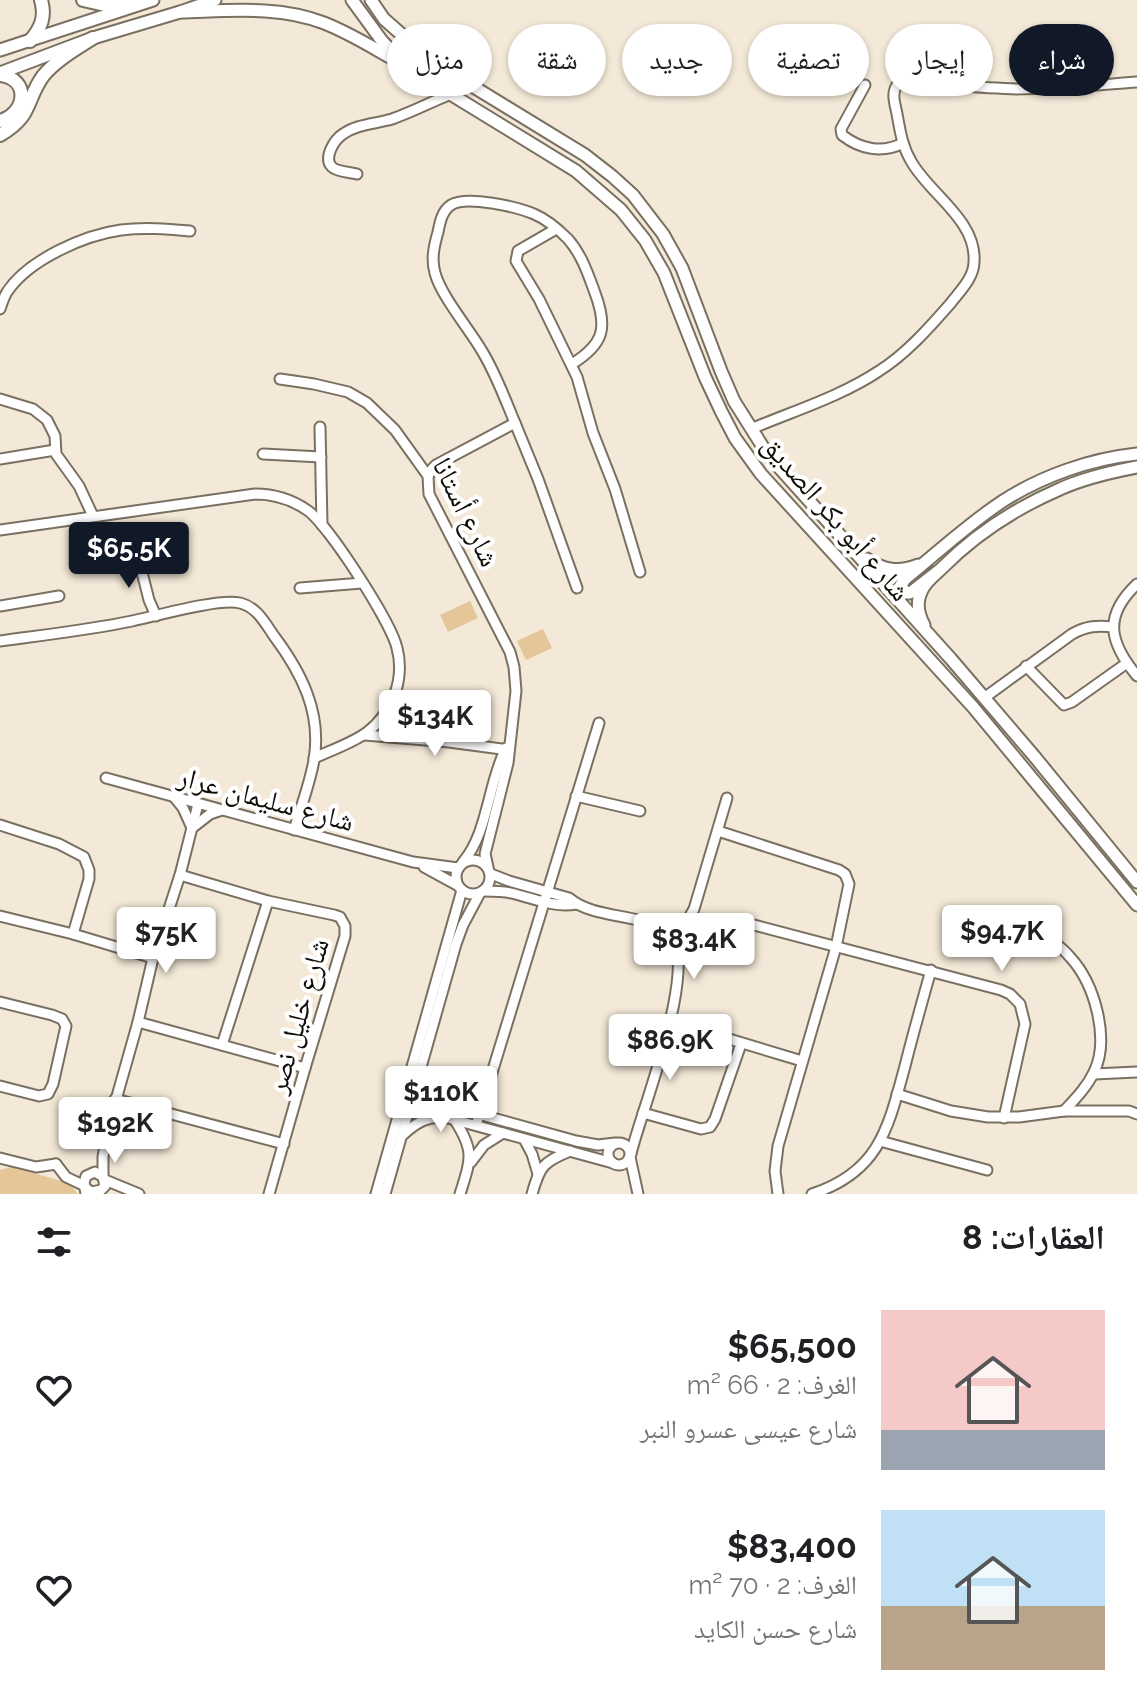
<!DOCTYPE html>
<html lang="ar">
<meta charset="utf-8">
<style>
body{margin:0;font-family:Raleway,"Noto Naskh Arabic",sans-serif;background:#f6f6f6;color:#202124;direction:rtl;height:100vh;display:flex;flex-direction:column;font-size:30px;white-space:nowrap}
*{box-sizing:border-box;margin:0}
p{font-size:26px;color:#757577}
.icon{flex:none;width:44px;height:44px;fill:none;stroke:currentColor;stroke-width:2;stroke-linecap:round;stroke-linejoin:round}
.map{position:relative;height:1194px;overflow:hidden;direction:ltr}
.sheet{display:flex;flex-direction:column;background:#fff;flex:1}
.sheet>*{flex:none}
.hud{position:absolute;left:24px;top:24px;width:1090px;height:72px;direction:rtl;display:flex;gap:16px}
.price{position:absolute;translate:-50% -68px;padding:0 18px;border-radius:8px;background:#fff;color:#222;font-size:26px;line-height:52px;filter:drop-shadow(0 2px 4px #0008)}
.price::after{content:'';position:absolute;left:50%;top:48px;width:24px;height:18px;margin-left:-12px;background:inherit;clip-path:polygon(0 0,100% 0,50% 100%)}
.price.selected{background:#111827;color:#fff}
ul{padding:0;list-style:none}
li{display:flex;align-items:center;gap:24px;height:200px;padding:0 32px}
li span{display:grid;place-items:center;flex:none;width:224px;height:160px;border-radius:0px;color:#555}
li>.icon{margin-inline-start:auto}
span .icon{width:96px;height:96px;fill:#fffc;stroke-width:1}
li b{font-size:34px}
h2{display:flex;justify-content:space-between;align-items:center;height:96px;padding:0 32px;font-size:34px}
.pill{padding:0 28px;border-radius:36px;background:#fff;box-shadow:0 2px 6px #0004;font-size:28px;line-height:72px}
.pill.selected{background:#111827;color:#fff}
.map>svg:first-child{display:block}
</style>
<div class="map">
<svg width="1137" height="1194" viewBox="0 0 1137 1194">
<rect width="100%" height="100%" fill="#f4e9d8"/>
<g fill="#e4c698">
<polygon points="470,601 478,618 448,632 440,615"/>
<polygon points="543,629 552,648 526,660 517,641"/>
<polygon points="11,1167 69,1183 78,1194 0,1194 0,1170"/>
</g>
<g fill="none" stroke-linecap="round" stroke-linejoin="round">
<defs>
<g id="minor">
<path d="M865,85L841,129L842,135C860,149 882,154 903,143"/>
<path d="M357,174C350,172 337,172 332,167C323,158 334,140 343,134C357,124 375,124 392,119C412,112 431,102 451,94"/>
<polyline points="556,229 518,251 516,261 539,299 577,377 593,433 615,489 640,572"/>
<path d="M0,309C2,303 4,297 7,292C28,260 84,235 121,230C144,227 167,229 190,231"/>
<polyline points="280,379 314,384 348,392 367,403 395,430 428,476 429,494 510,652 514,667 516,691 508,763 485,854 488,867"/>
<polyline points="0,399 33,409 47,420 55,436 56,454 79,486 93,516"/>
<path d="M515,423C505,399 496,374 482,351C470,330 441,296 435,273C431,259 434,246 438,232C440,222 442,211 451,205C466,195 518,207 534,214C546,219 559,230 568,239C582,255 588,274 595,293C608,328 604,344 572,364"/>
<polyline points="320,427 322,525"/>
<path d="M751,429C793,411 840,397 879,371C906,354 929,328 950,304C959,292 974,278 974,262C977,220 929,194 911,161C902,146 900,130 897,114C895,103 891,94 897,85L904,82C942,84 979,88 1017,89C1057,89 1097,85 1137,82"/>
<polyline points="263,454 321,457"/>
<polyline points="0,459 55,450"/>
<polyline points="428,476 432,469 436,465 515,423 538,479 577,588"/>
<path d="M0,530L255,494C273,494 291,499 307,510C328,524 391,622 397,648C401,663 400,681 394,696C378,736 350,742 314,758"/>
<polyline points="137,553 149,600 156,616"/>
<path d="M1137,584C1103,616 1109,642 1137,676"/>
<polyline points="300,588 362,583"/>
<polyline points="0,606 59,596"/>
<path d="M0,641C44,635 89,630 132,621C156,616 219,598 240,603C257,607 265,623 274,636C301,672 322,712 314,760C310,783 301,807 294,830"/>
<polyline points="1026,666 1064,705 1072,702 1127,663"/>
<path d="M984,698L1072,634C1086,626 1098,625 1113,627"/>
<polyline points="365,735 449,742 509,750"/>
<polyline points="106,778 413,862 458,868"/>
<polyline points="576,796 640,811"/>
<polyline points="174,797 183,808 192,828 210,814 222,810"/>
<polyline points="0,825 59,844 84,857 89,870 89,879 73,934"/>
<polyline points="718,831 839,870 845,874 849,884 836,947 778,1146 775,1171 778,1194"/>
<circle cx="473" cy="877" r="17"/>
<path d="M463,862C488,833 488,783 506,748"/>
<polyline points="424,867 457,885"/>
<path d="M491,874L509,881L569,898C593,919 639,913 667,931C704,957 639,1116 631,1154"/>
<polyline points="180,875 268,901 334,915 340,917 345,926 345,936 305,1068 269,1194"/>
<path d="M484,891C493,891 503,891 511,893C533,898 554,908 576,904"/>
<polyline points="0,916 73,934 153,958"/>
<polyline points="754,925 1001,990 1010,994 1020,1004 1025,1024 1004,1118"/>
<path d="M1032,926C1045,935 1060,945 1070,957C1095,984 1110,1039 1094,1072C1087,1087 1075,1099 1064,1111"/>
<polyline points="672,936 687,921 694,909 727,798"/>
<polyline points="0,1002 52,1015 62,1019 66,1026 53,1084 48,1094 39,1096 0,1086"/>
<polyline points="669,1021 802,1061"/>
<polyline points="138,1022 305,1068"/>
<polyline points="222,1045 268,901"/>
<path d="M422,1073C426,1088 432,1098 446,1105L576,1141L598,1145L615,1143"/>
<polyline points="1094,1074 1137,1072"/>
<polyline points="897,1094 951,1111 988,1117 1019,1117 1064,1111 1129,1111 1137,1114"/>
<polyline points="115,1099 284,1144"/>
<polyline points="643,1113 701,1129 710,1127 715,1119 741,1044"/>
<path d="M454,1119C475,1151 471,1159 460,1194"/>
<polyline points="476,1125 599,723"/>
<path d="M404,1134C418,1121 428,1116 448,1118L613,1163"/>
<polyline points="524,1139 532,1154 538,1174"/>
<polyline points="880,1141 987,1170"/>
<circle cx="619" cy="1154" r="11"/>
<polyline points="630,1157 638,1194"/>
<polyline points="0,1158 36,1167 56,1164"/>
<polyline points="471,1162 484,1145 503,1133"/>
<polyline points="56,1164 66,1177 85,1186"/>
<polyline points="103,1177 103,1157 108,1128 138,1022 153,958 180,875 198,804"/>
<polyline points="105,1180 139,1194"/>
<polyline points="86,1194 84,1183 86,1176 95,1172 103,1177 105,1186 101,1190 92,1192 87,1189"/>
<polyline points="376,1194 462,890"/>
<polyline points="385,1194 456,944 463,925 480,893"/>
<path d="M532,1194C540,1166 543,1162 570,1151"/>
<path d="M812,1194C879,1172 888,1129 905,1066C913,1034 922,1002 931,970"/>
</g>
<g id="major">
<polyline points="352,0 382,41 408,68 576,171 621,210 645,240 664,273 705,377 721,411 735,438 761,474 973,707 1137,905"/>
<polyline points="371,0 384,19 433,62 585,155 612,176 633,195 663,234 682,268 721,371 734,401 768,455 951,659 1034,756 1137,882"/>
<path d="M180,12C227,11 279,5 324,23C350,33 373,48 397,61"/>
<polyline points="0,50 153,0"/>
<polyline points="0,73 93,38 180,12 215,0"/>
<path d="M867,559C884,570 898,573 918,565"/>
<path d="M937,572L910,593H907L904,591L901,585L905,579C937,553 968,524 1003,501C1042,476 1090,459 1137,454"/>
<path d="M924,625C918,614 916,601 922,590C926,581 936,574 943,567C977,533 1016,508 1060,489C1084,478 1111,472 1137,467"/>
</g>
<g id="highway">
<polyline points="83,0 105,5 147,1"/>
<path d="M30,41C41,28 46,17 41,0"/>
<path d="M0,75C31,79 26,114 0,121"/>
<path d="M0,135C33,116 25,101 43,76C56,60 76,49 93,38"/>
</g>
</defs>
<use href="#minor" stroke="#7a7061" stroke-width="13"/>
<use href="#major" stroke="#7a7061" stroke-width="15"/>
<use href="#highway" stroke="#7a7061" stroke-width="16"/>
<use href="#minor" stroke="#fff" stroke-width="9"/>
<use href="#major" stroke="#fff" stroke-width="11"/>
<use href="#highway" stroke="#fff" stroke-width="12"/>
</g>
<g text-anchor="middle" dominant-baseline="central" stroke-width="8" stroke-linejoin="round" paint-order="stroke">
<g font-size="28" fill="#110e08" stroke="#fff">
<text transform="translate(466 512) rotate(64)">شارع أستانا</text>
<text transform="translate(836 518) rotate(49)">شارع أبو بكر الصديق</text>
<text transform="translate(266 799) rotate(15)">شارع سليمان عرار</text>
<text transform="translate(298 1016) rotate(-74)">شارع خليل نصر</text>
</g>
</g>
</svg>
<b class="price selected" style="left:129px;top:590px">$65.5K</b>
<b class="price" style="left:435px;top:758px">$134K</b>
<b class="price" style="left:1002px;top:973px">$94.7K</b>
<b class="price" style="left:166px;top:975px">$75K</b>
<b class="price" style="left:694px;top:981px">$83.4K</b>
<b class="price" style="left:670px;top:1082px">$86.9K</b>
<b class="price" style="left:441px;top:1134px">$110K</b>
<b class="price" style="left:115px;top:1165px">$192K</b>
<div class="hud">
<a class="pill selected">شراء</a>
<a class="pill">إيجار</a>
<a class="pill">تصفية</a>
<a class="pill">جديد</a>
<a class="pill">شقة</a>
<a class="pill">منزل</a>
</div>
</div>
<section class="sheet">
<h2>العقارات: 8<svg class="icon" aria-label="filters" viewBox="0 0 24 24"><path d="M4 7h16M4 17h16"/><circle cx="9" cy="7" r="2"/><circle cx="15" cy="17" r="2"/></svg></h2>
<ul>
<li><span style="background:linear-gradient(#f6c9c9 75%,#9aa5b1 0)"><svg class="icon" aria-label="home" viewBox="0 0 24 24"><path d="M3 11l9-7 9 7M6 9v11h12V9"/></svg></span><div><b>$65,500</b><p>الغرف: 2 · 66 m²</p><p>شارع عيسى عسرو النبر</p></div><svg class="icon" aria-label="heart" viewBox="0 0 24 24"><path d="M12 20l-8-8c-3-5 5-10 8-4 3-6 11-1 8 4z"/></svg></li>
<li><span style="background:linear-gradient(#bfe0f5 60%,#b9a48a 0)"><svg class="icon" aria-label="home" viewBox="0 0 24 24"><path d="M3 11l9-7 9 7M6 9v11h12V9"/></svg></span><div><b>$83,400</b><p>الغرف: 2 · 70 m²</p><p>شارع حسن الكايد</p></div><svg class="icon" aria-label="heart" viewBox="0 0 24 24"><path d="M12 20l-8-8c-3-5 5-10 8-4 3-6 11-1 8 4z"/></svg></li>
</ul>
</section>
